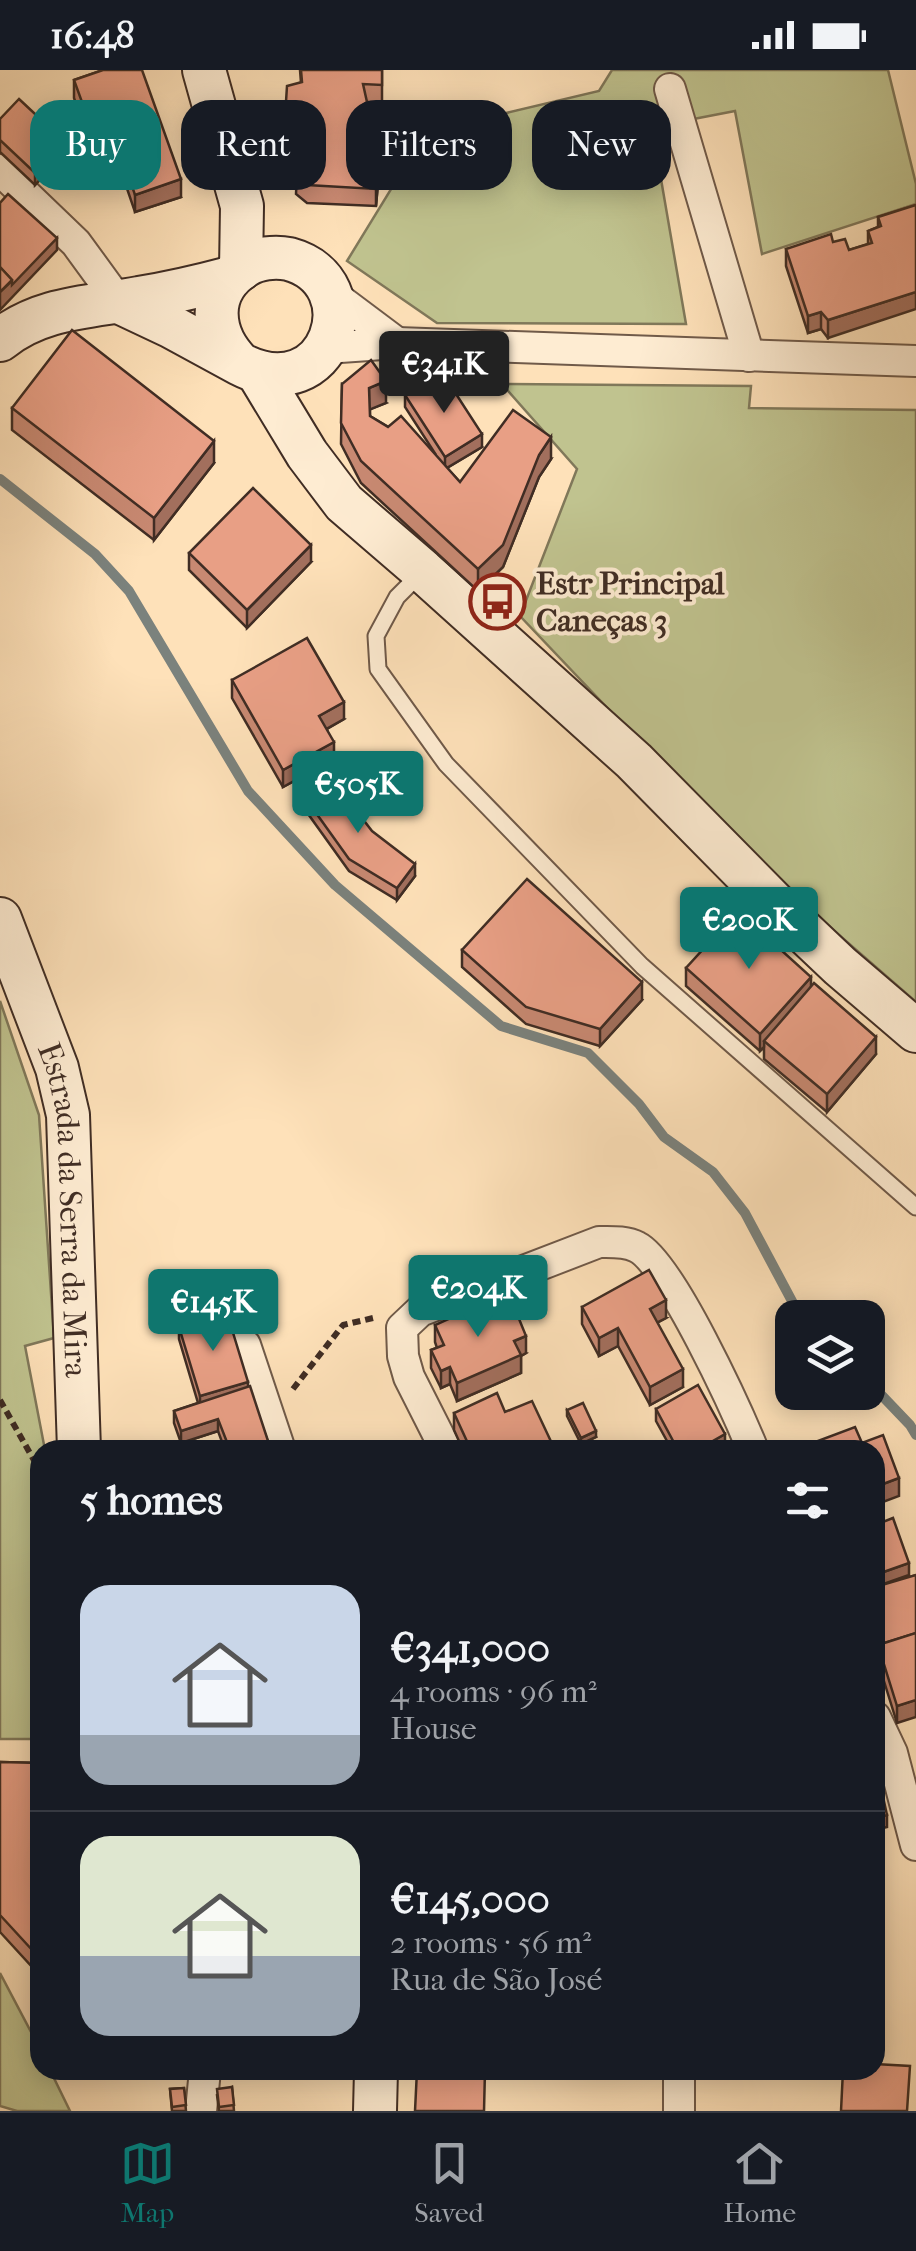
<!DOCTYPE html>
<meta charset="utf-8">
<style>
body{margin:0;font-family:"IM FELL French Canon",serif;background:#20242c;color:#f1f3f6;height:100vh;display:flex;flex-direction:column;font-size:38px;white-space:nowrap}
*{box-sizing:border-box;margin:0}
p{font-size:32px;color:#9ea1a6}
.icon{flex:none;width:55px;height:55px;fill:none;stroke:currentColor;stroke-width:2;stroke-linecap:round;stroke-linejoin:round}
.map{position:relative;flex:1;overflow:hidden}
.sheet{position:absolute;left:30px;top:1370px;width:855px;height:640px;display:flex;flex-direction:column;background:#171b24;border-radius:30px;box-shadow:0 5px 25px #0003}
.sheet>*{flex:none}
.guide{position:absolute;left:30px;top:30px;width:858px;height:90px;display:flex;gap:20px}
.buttons{position:absolute;left:775px;top:1230px;display:grid;gap:20px}
.buttons a{display:grid;place-items:center;width:110px;height:110px;border-radius:20px;background:#171b24;box-shadow:0 5px 25px #0003;font-size:50px}
.price{position:absolute;translate:-50% -85px;padding:0 22px;border-radius:10px;background:#0f766e;color:#fff;font-size:32px;line-height:65px;filter:drop-shadow(0 2px 5px #0008)}
.price::after{content:'';position:absolute;left:50%;top:60px;width:30px;height:22px;margin-left:-15px;background:inherit;clip-path:polygon(0 0,100% 0,50% 100%)}
.price.active{background:#222;color:#fff}
ul{padding:0;list-style:none}
li{display:flex;align-items:center;gap:30px;height:250px;padding:0 50px}
li+li{border-top:2px solid #363941}
li span{display:grid;place-items:center;flex:none;width:280px;height:200px;border-radius:30px;color:#555}
li>.icon{margin-inline-start:auto}
span .icon{width:120px;height:120px;fill:#fffc;stroke-width:1}
li b{font-size:42px}
h2{display:flex;justify-content:space-between;align-items:center;height:120px;padding:0 50px;font-size:42px}
.pill{padding:0 35px;border-radius:30px;background:#171b24;box-shadow:0 5px 25px #0003;font-size:35px;line-height:90px}
.pill.active{background:#0f766e;color:#fff}
.status{display:flex;justify-content:space-between;align-items:center;height:70px;padding:0 50px;background:#171b24;direction:ltr}
.status svg{height:28px;fill:currentColor}
.menu{display:flex;justify-content:space-around;align-items:center;height:140px;border-top:2px solid #363941;background:#171b24;font-size:28px;color:#9ea1a6}
.menu a{display:grid;justify-items:center;gap:5px}
.menu .active{color:#0f766e}
.map>svg:first-child{display:block}
</style>
<div class="status"><b>16:48</b><svg viewBox="0 0 49 12"><path d="M0 12V9h3v3zM5 12V6h3v6zM10 12V3h3v9zM15 12V0h3v12zM26 1h20v11H26zM47 4h2v5h-2z"/></svg></div>
<div class="map">
<svg width="916" height="2041" viewBox="0 0 916 2041">
<rect width="100%" height="100%" fill="#fee1b9"/>
<filter id="stains"><feTurbulence type="fractalNoise" baseFrequency=".002" numOctaves="4"/><feColorMatrix values="0 0 0 0 .2 0 0 0 0 .09 0 0 0 0 .02 0 0 0 .5 -.17"/></filter>
<radialGradient id="worn" r=".72"><stop offset=".6" stop-color="#630" stop-opacity="0"/><stop offset="1" stop-color="#630" stop-opacity=".3"/></radialGradient>
<g fill="#c0c38f" stroke="#80785a" stroke-width="2.5">
<polygon points="612,0 888,0 916,114 916,134 762,184 735,41 652,57 686,254 437,253 347,191 426,62 599,21"/>
<polygon points="502,314 751,316 749,338 916,340 916,932 746,784 520,546 577,399"/>
<polygon points="0,931 39,1045 54,1268 25,1276 45,1380 40,1380 40,1669 0,1669"/>
<polygon points="0,1903 40,1979 40,2000 50,2000 70,2041 17,2041 0,2036"/>
</g>
<g fill="none" stroke-linecap="round" stroke-linejoin="round">
<g stroke="#7b827d" stroke-width="10">
<polyline points="0,409 95,484 129,521 248,721 335,815 501,956 588,983 639,1034 664,1067 713,1102 745,1143 801,1248"/>
<polyline points="868,1311 910,1355 916,1365"/>
</g>
<defs>
<polyline id="lane" points="422,502 397,527 376,566 378,599 446,694 642,896 916,1137"/>
<g id="street">
<polyline points="670,19 749,286"/>
<polyline points="0,100 76,173 119,232"/>
<polyline points="329,222 397,273"/>
<polyline points="326,278 397,273 916,291"/>
<polyline points="245,1275 280,1380"/>
<path d="M446,1380L409,1307L403,1286L402,1258L420,1241L599,1172C611,1172 626,1171 637,1177C670,1193 737,1341 753,1380"/>
<polyline points="875,1647 892,1683 916,1775"/>
<polyline points="679,2000 679,2041"/>
<polyline points="201,2041 205,2000"/>
</g>
<g id="secondary">
<polyline points="204,0 242,136 241,199"/>
<path d="M119,232L172,257L240,294C331,341 373,212 289,189C275,186 257,188 245,196C205,221 211,265 240,294"/>
<path d="M0,270C40,237 91,237 139,228C170,223 200,216 230,208"/>
<polyline points="258,303 307,384 344,433 423,501 634,691 783,842 840,896 916,961"/>
<path id="s1" d="M0,849L57,998L68,1045L79,1380"/>
<polyline points="375,2041 376,2000"/>
</g>
</defs>
<use href="#lane" stroke="#705a49" stroke-width="19"/>
<use href="#street" stroke="#705a49" stroke-width="34"/>
<use href="#secondary" stroke="#402d24" stroke-width="46"/>
<g stroke="#402d24" stroke-width="6" stroke-dasharray="8 5" stroke-linecap="butt">
<polyline points="293,1319 343,1255 373,1248"/>
<polyline points="0,1330 40,1401"/>
</g>
<use href="#lane" stroke="#feecd2" stroke-width="15"/>
<use href="#street" stroke="#feecd2" stroke-width="30"/>
<use href="#secondary" stroke="#feecd2" stroke-width="42"/>
</g>
<g fill="#c88972" stroke="#402d24" stroke-width="2.5">
<polygon points="103,0 181,127 135,142 106,57 87,64 74,28 74,10"/>
<polygon points="300,0 382,0 382,33 367,32 367,50 361,53 365,68 380,90 376,136 307,133 296,124 298,82 284,80 284,63 301,13"/>
<polygon points="0,49 64,83 35,115 0,82"/>
<polygon points="916,135 828,268 821,259 808,263 786,196 786,179 833,172 849,180 868,174 868,161 878,157 878,147"/>
<polygon points="342,314 386,333 370,339 370,346 436,385 405,337 405,325 482,377 447,398 460,412 551,389 539,407 503,497 478,521 361,413 341,374"/>
<polygon points="12,338 214,393 154,470 12,360"/>
<polygon points="189,483 311,492 247,558 189,500"/>
<polygon points="232,610 344,649 327,659 334,689 283,717 232,628"/>
<polygon points="306,729 415,806 397,830 349,801 306,741"/>
<polygon points="462,880 642,930 600,976 526,954 462,897"/>
<polygon points="686,898 811,917 876,984 827,1042 764,989 764,977 760,981 686,916"/>
<polygon points="582,1237 666,1248 657,1253 683,1317 650,1335 618,1276 599,1286 582,1254"/>
<polygon points="435,1255 526,1283 521,1286 521,1303 457,1331 450,1314 441,1318 431,1298 431,1280 437,1278 435,1272"/>
<polygon points="179,1257 248,1317 271,1380 225,1380 218,1361 181,1373 174,1353 174,1341 198,1333 179,1269"/>
<polygon points="656,1339 725,1376 719,1380 672,1380 656,1351"/>
<polygon points="567,1340 596,1367 581,1374 567,1346"/>
<polygon points="505,1342 555,1380 463,1380 454,1360 454,1343"/>
<polygon points="916,1505 897,1653 878,1592 875,1578 875,1517"/>
<polygon points="0,1692 40,1693 40,1891 34,1899 0,1862"/>
<polygon points="232,2017 234,2041 219,2041 217,2025"/>
<polygon points="184,2018 186,2041 172,2041 170,2019"/>
</g>
<g fill="#a26f5d" stroke="#402d24" stroke-width="2.5">
<polygon points="367,32 367,50 358,55 358,38"/>
<polygon points="106,40 106,57 87,64 87,46"/>
<polygon points="64,71 64,83 35,115 35,103"/>
<polygon points="380,73 380,90 376,136 376,119"/>
<polygon points="181,109 181,127 135,142 135,125"/>
<polygon points="57,168 57,180 0,240 0,222"/>
<polygon points="916,222 916,239 828,268 828,250"/>
<polygon points="821,242 821,259 808,263 808,246"/>
<polygon points="386,311 386,333 369,340 369,318"/>
<polygon points="482,364 482,377 445,399 445,387"/>
<polygon points="551,367 551,389 539,407 503,497 478,521 478,499 539,385"/>
<polygon points="214,371 214,393 154,470 154,448"/>
<polygon points="311,475 311,492 247,558 247,540"/>
<polygon points="344,632 344,649 319,663 319,646"/>
<polygon points="334,672 334,689 283,717 283,700"/>
<polygon points="415,794 415,806 397,830 397,818"/>
<polygon points="811,907 811,924 764,971 764,977 760,981 760,964"/>
<polygon points="642,912 642,930 600,976 600,959"/>
<polygon points="876,967 876,984 827,1042 827,1024"/>
<polygon points="666,1230 666,1248 650,1256 650,1239"/>
<polygon points="618,1258 618,1276 599,1286 599,1268"/>
<polygon points="526,1266 526,1283 521,1286 521,1303 457,1331 457,1313 514,1271"/>
<polygon points="450,1297 450,1314 441,1318 441,1301"/>
<polygon points="683,1299 683,1317 650,1335 650,1317"/>
<polygon points="248,1312 248,1324 200,1338 200,1326"/>
<polygon points="218,1349 218,1361 181,1373 181,1361"/>
<polygon points="596,1361 596,1367 581,1374 581,1368"/>
<polygon points="725,1364 725,1376 719,1380 697,1380"/>
<polygon points="899,1408 899,1426 875,1435 875,1417"/>
<polygon points="909,1493 909,1505 875,1517 875,1505"/>
<polygon points="916,1630 916,1647 897,1653 897,1636"/>
<polygon points="887,1745 887,1757 875,1760 875,1748"/>
<polygon points="40,1873 40,1891 34,1899 34,1882"/>
</g>
<g fill="#e89f85" stroke="#402d24" stroke-width="2.5">
<polygon points="103,0 142,0 181,109 135,125 106,40 87,46 74,10"/>
<polygon points="301,0 382,0 382,15 363,14 367,32 358,38 365,68 380,73 376,119 307,115 296,107 300,65 284,63 287,16 302,12"/>
<polygon points="19,29 64,71 35,103 0,70 0,49"/>
<polygon points="8,124 57,168 12,215 12,210 0,197 0,133"/>
<polygon points="916,135 916,222 828,250 821,242 808,246 786,179 831,164 833,172 845,169 849,180 872,173 868,161 881,156 878,147"/>
<polygon points="0,197 12,210 0,222"/>
<polygon points="72,260 214,371 154,448 12,338"/>
<polygon points="371,290 386,311 369,318 370,346 388,357 401,346 460,412 513,340 551,367 539,385 503,475 478,499 361,391 341,353 342,314"/>
<polygon points="445,307 482,364 445,387 405,325"/>
<polygon points="253,418 311,475 247,540 189,483"/>
<polygon points="307,568 344,632 319,646 334,672 283,700 232,610"/>
<polygon points="332,709 372,761 415,794 397,818 349,789 306,729"/>
<polygon points="527,809 642,912 600,959 526,937 462,880"/>
<polygon points="738,841 811,907 760,964 686,898"/>
<polygon points="814,913 876,967 827,1024 764,971"/>
<polygon points="649,1200 666,1230 650,1239 683,1299 650,1317 618,1258 599,1268 582,1237"/>
<polygon points="499,1226 506,1243 515,1239 526,1266 514,1271 521,1285 457,1313 450,1297 441,1301 431,1280 444,1275 435,1255"/>
<polygon points="227,1243 248,1312 200,1326 179,1257"/>
<polygon points="698,1315 725,1364 697,1380 678,1380 656,1339"/>
<polygon points="250,1316 271,1380 230,1380 218,1349 181,1361 174,1341"/>
<polygon points="497,1323 505,1342 532,1331 555,1380 471,1380 454,1343"/>
<polygon points="583,1333 596,1361 581,1368 567,1340"/>
<polygon points="855,1357 862,1373 883,1365 899,1408 875,1417 875,1380 794,1380"/>
<polygon points="893,1448 909,1493 875,1505 875,1455"/>
<polygon points="916,1505 916,1563 878,1575 875,1566 875,1517"/>
<polygon points="916,1563 916,1630 897,1636 878,1575"/>
<polygon points="0,1692 40,1693 40,1873 34,1882 0,1845"/>
<polygon points="878,1704 887,1745 875,1748 875,1705"/>
<polygon points="875,1994 910,1996 907,2041 841,2041 843,2000 875,2000"/>
<polygon points="417,2000 485,2000 484,2041 415,2041"/>
<polygon points="232,2017 234,2035 219,2037 217,2019"/>
<polygon points="184,2018 186,2035 172,2037 170,2019"/>
</g>
<defs>
<symbol id="bus-ring" viewBox="-11 -11 22 22"><circle r="9.5" fill="#feecd2" stroke="#8f2418" stroke-width="1.5"/><path d="M-5-6H5V4H4V6H2V4H-2V6H-4V4H-5ZM-3.5-4V0h7V-4ZM-3.5 1.2v1.5H-2V1.2ZM2 1.2v1.5H3.5V1.2Z" fill="#8f2418"/></symbol>
</defs>
<g fill-rule="evenodd">
<use href="#bus-ring" x="466" y="500" width="63" height="63"/>
</g>
<g text-anchor="middle" dominant-baseline="central" stroke-width="8" stroke-linejoin="round" paint-order="stroke">
<g font-size="32" font-weight="bold" fill="#402d24" stroke="#feecd2" text-anchor="start">
<text x="536" y="513">Estr Principal<tspan x="536" dy="37">Caneças 3</tspan></text>
</g>
<g font-size="32" fill="#402d24" stroke="#feecd2">
<text stroke="none"><textPath href="#s1" startOffset="302">Estrada da Serra da Mira</textPath></text>
</g>
</g>
<rect width="100%" height="100%" filter="url(#stains)"/>
<rect width="100%" height="100%" fill="url(#worn)"/>
</svg>
<div class="buttons">
<a><svg class="icon" aria-label="layers" viewBox="0 0 24 24"><path d="M12 4l9 5-9 5-9-5zM3 14l9 5 9-5"/></svg></a>
</div>
<b class="price active" style="left:444px;top:346px">€341K</b>
<b class="price" style="left:358px;top:766px">€505K</b>
<b class="price" style="left:749px;top:902px">€200K</b>
<b class="price" style="left:478px;top:1270px">€204K</b>
<b class="price" style="left:213px;top:1284px">€145K</b>
<div class="guide">
<a class="pill active">Buy</a>
<a class="pill">Rent</a>
<a class="pill">Filters</a>
<a class="pill">New</a>
</div>
<section class="sheet">
<h2>5 homes<svg class="icon" aria-label="filters" viewBox="0 0 24 24"><path d="M4 7h16M4 17h16"/><circle cx="9" cy="7" r="2"/><circle cx="15" cy="17" r="2"/></svg></h2>
<ul>
<li><span style="background:linear-gradient(#c9d6e8 75%,#9aa5b1 0)"><svg class="icon" aria-label="home" viewBox="0 0 24 24"><path d="M3 11l9-7 9 7M6 9v11h12V9"/></svg></span><div><b>€341,000</b><p>4 rooms · 96 m²</p><p>House</p></div></li>
<li><span style="background:linear-gradient(#dfe7d0 60%,#9aa5b1 0)"><svg class="icon" aria-label="home" viewBox="0 0 24 24"><path d="M3 11l9-7 9 7M6 9v11h12V9"/></svg></span><div><b>€145,000</b><p>2 rooms · 56 m²</p><p>Rua de São José</p></div></li>
</ul>
</section>
</div>
<nav class="menu">
<a class="active"><svg class="icon" aria-label="map" viewBox="0 0 24 24"><path d="M3 6l6-2 6 2 6-2v14l-6 2-6-2-6 2zM9 4v14M15 6v14"/></svg>Map</a>
<a><svg class="icon" aria-label="saved" viewBox="0 0 24 24"><path d="M7 4h10v16l-5-4-5 4z"/></svg>Saved</a>
<a><svg class="icon" aria-label="home" viewBox="0 0 24 24"><path d="M3 11l9-7 9 7M6 9v11h12V9"/></svg>Home</a>
</nav>
